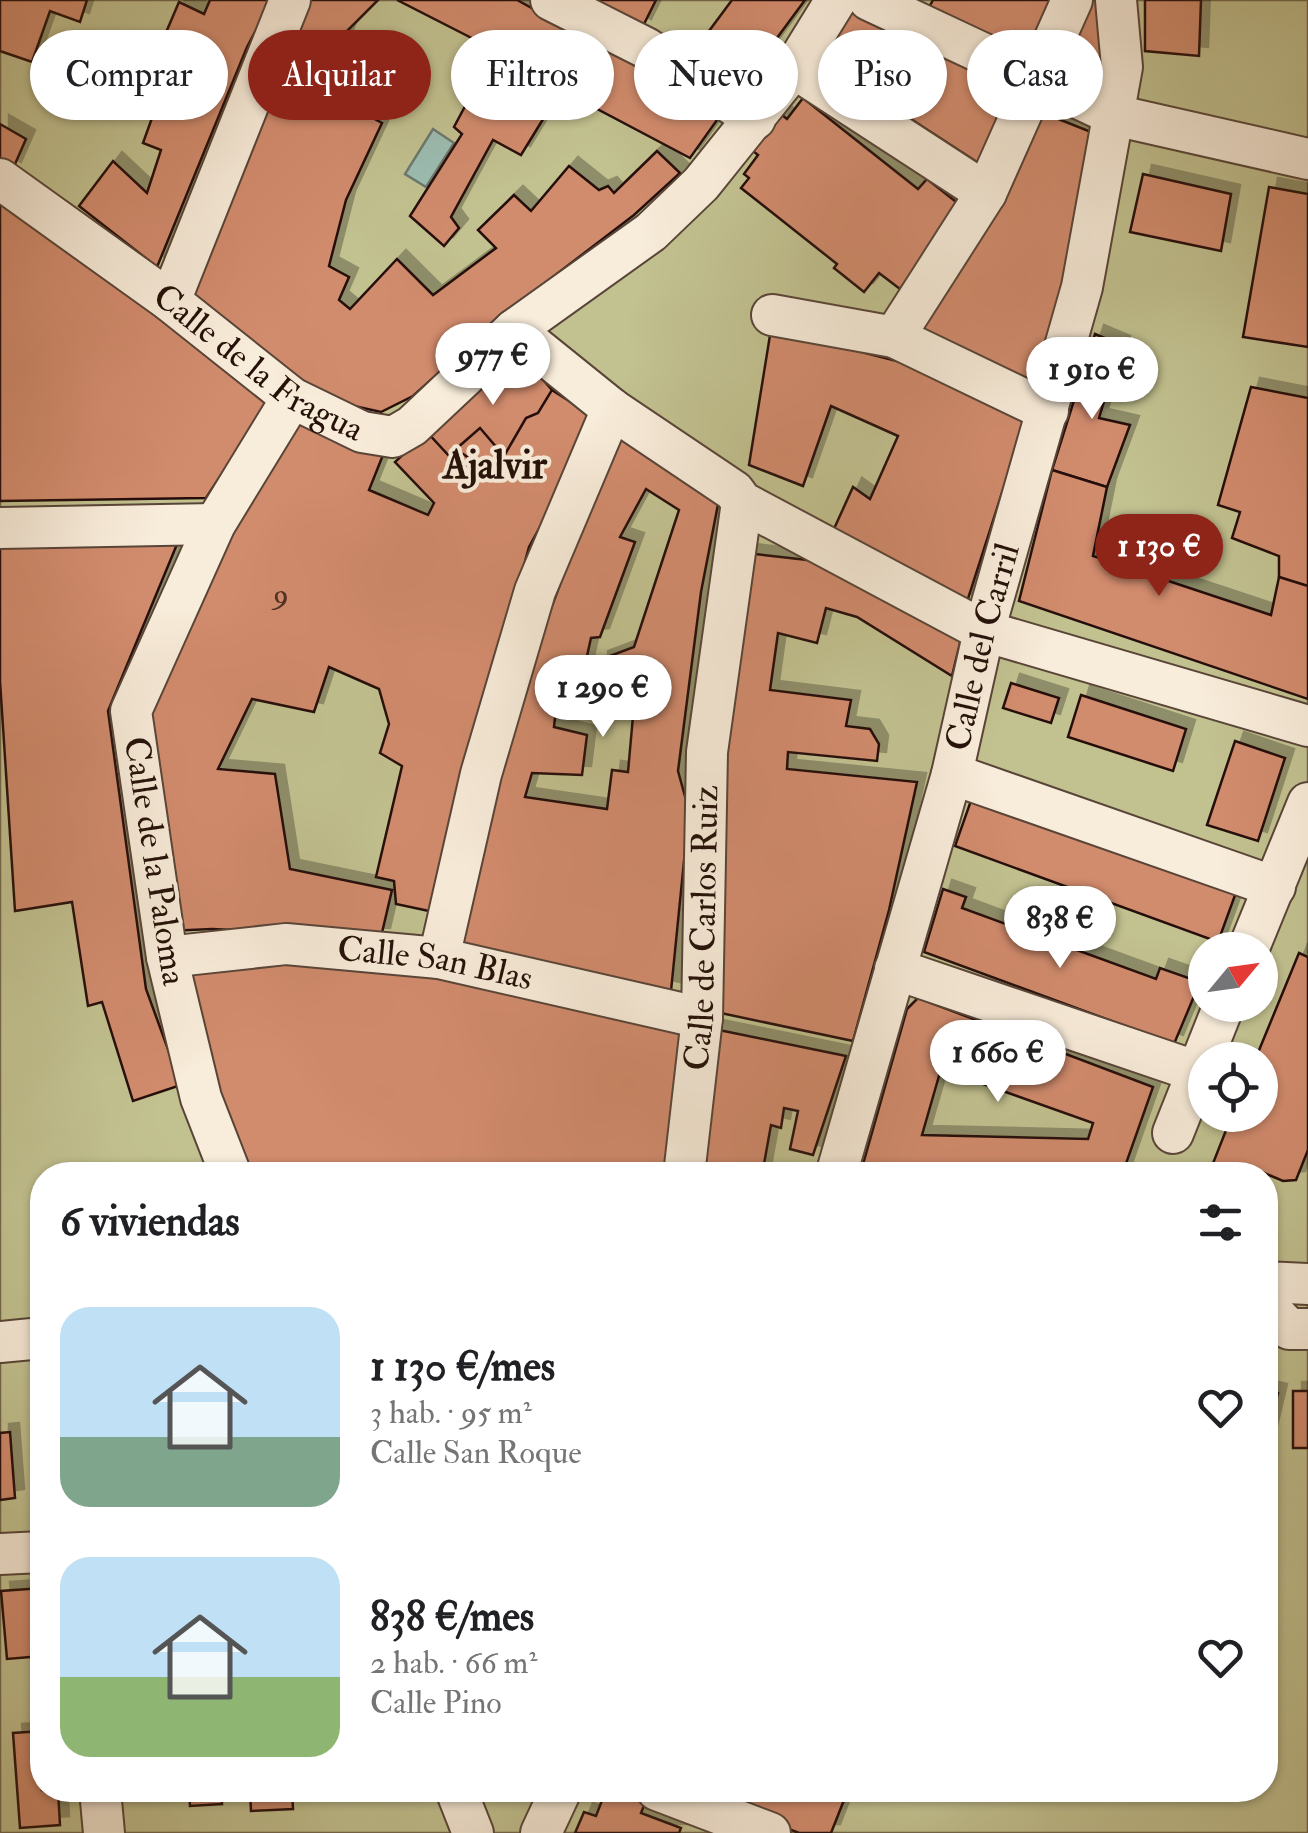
<!DOCTYPE html>
<html lang="es">
<meta charset="utf-8">
<style>
body{margin:0;font-family:"IM FELL Double Pica",serif;background:#f2f2f2;color:#202124;height:100vh;display:flex;flex-direction:column;font-size:38px;white-space:nowrap}
*{box-sizing:border-box;margin:0}
p{font-size:32px;color:#757577}
.icon{flex:none;width:55px;height:55px;fill:none;stroke:currentColor;stroke-width:2;stroke-linecap:round;stroke-linejoin:round}
.map{position:relative;flex:1;overflow:hidden}
.sheet{position:absolute;left:30px;top:1162px;width:1248px;height:640px;display:flex;flex-direction:column;background:#fff;border-radius:40px;box-shadow:0 2px 8px #0004}
.sheet>*{flex:none}
.top-card{position:absolute;left:30px;top:30px;width:1250px;height:90px;display:flex;gap:20px}
.needle{width:65px;rotate:61deg}
.controls{position:absolute;left:1188px;top:932px;display:grid;gap:20px}
.controls a{display:grid;place-items:center;width:90px;height:90px;border-radius:50%;background:#fff;box-shadow:0 2px 8px #0004;font-size:50px}
.price{position:absolute;translate:-50% -85px;padding:0 22px;border-radius:35px;background:#fff;color:#222;font-size:32px;line-height:65px;filter:drop-shadow(0 2px 5px #0008)}
.price::after{content:'';position:absolute;left:50%;top:60px;width:30px;height:22px;margin-left:-15px;background:inherit;clip-path:polygon(0 0,100% 0,50% 100%)}
.price.current{background:#8f2418;color:#fff}
ul{padding:0;list-style:none}
li{display:flex;align-items:center;gap:30px;height:250px;padding:0 30px}
li span{display:grid;place-items:center;flex:none;width:280px;height:200px;border-radius:30px;color:#555}
li>.icon{margin-inline-start:auto}
span .icon{width:120px;height:120px;fill:#fffc;stroke-width:1}
li b{font-size:42px}
h2{display:flex;justify-content:space-between;align-items:center;height:120px;padding:0 30px;font-size:42px}
.pill{padding:0 35px;border-radius:45px;background:#fff;box-shadow:0 2px 8px #0004;font-size:35px;line-height:90px}
.pill.current{background:#8f2418;color:#fff}
.map>svg:first-child{display:block}
</style>
<div class="map">
<svg width="1308" height="1833" viewBox="0 0 1308 1833">
<defs>
<filter id="shadow"><feDropShadow dx="9" dy="-9" stdDeviation="0" flood-color="#0004"/></filter>
</defs>
<rect width="100%" height="100%" fill="#f4e1c6"/>
<filter id="stains"><feTurbulence type="fractalNoise" baseFrequency=".002" numOctaves="4"/><feColorMatrix values="0 0 0 0 .2 0 0 0 0 .09 0 0 0 0 .02 0 0 0 .5 -.17"/></filter>
<radialGradient id="worn" r=".72"><stop offset=".6" stop-color="#630" stop-opacity="0"/><stop offset="1" stop-color="#630" stop-opacity=".3"/></radialGradient>
<path fill="#c2c190" stroke="#74694c" stroke-width="2.5" fill-rule="evenodd" d="M0,0H1308V1833H0ZM1205,950H1260V1005H1205ZM1205,1060H1260V1115H1205ZM42,1175H1265V1790H42Z"/>
<g fill="#9cbeb3" stroke="#6c796f" stroke-width="2.5">
<polygon points="89,41 140,62 129,89 78,68"/>
<polygon points="433,129 454,143 426,187 405,174"/>
</g>
<g fill="#d18b6d" stroke="#251109" stroke-width="2.5" fill-rule="evenodd" filter="url(#shadow)">
<polygon points="0,0 87,0 80,22 50,11 32,62 0,51"/>
<polygon points="210,0 272,0 247,47 157,267 79,206 113,161 147,193 161,150 143,143 167,76 153,63 179,2 204,14"/>
<polygon points="302,0 378,0 347,31 323,91 382,123 346,200 329,266 349,277 339,300 350,309 397,259 433,295 496,248 478,230 514,195 531,211 569,166 599,190 608,186 614,193 657,151 680,173 634,215 511,309 413,396 381,412 354,406 283,372 188,294"/>
<polygon points="397,0 517,0 722,113 690,158 561,90 521,155 493,140 451,217 459,228 444,246 410,216 462,134 454,127 495,50"/>
<polygon points="589,0 656,0 642,28"/>
<polygon points="732,0 805,0 743,84 692,54"/>
<polygon points="858,0 1026,83 986,168 819,59"/>
<polygon points="933,0 1056,0 1028,61 926,13"/>
<polygon points="1080,0 1103,0 1099,84 1052,68"/>
<polygon points="1145,0 1201,0 1199,56 1145,51"/>
<polygon points="803,98 918,189 927,179 960,205 900,289 879,273 864,292 834,268 837,264 741,188 749,178 744,174 758,155 753,151 782,115 787,119"/>
<polygon points="1036,110 1101,136 1036,385 919,333"/>
<polygon points="0,124 26,139 12,171 0,163"/>
<polygon points="1143,174 1231,194 1221,251 1130,232"/>
<polygon points="1269,187 1308,194 1308,347 1243,337"/>
<polygon points="0,194 272,398 206,498 0,501"/>
<polygon points="771,329 936,371 1026,418 966,605 833,531 853,487 870,499 898,436 831,406 803,486 749,465"/>
<polygon points="1095,334 1121,345 1099,418 1130,425 1107,487 1052,470"/>
<polygon points="516,349 552,390 599,420 529,547 429,911 396,904 394,881 376,877 402,766 380,753 389,724 379,689 329,667 314,712 252,699 218,769 275,774 290,869 392,890 381,937 212,929 168,931 148,691 290,418 383,455 369,490 428,515 434,503 395,462"/>
<polygon points="516,349 552,390 538,413 526,418 504,456 480,428 456,449 473,461 462,470 427,432"/>
<polygon points="1251,387 1308,398 1308,586 1279,577 1279,556 1232,538 1240,512 1218,505"/>
<path d="M619,428L720,494L701,592L678,771L689,811L671,991L461,945L515,704ZM646,489L679,510L634,647L599,660L602,702L634,705L628,772L612,770L607,809L525,797L532,773L582,775L587,735L554,727L560,671L583,674L591,638L600,637L635,542L620,537Z"/>
<polygon points="1052,470 1107,487 1093,556 1271,615 1279,577 1308,586 1308,699 1019,601"/>
<polygon points="180,537 108,711 146,989 181,1085 133,1101 102,1002 88,1006 72,902 15,911 0,681 0,543"/>
<polygon points="746,553 816,561 961,639 952,676 857,617 826,608 817,643 778,633 770,690 851,700 846,726 870,729 879,744 877,761 788,752 787,769 917,782 889,910 853,1041 716,1012 726,710"/>
<polygon points="1011,683 1059,698 1051,723 1003,708"/>
<polygon points="1081,695 1186,729 1173,771 1068,737"/>
<polygon points="1235,741 1285,758 1258,841 1207,825"/>
<polygon points="974,792 1238,887 1218,942 955,846"/>
<polygon points="943,889 966,897 962,908 1156,979 1160,968 1200,982 1174,1044 924,952"/>
<polygon points="1299,953 1308,957 1308,1150 1296,1180 1283,1181 1255,1169 1253,1175 1220,1175 1210,1171 1232,1115 1260,1115 1260,1060 1255,1060"/>
<polygon points="311,956 404,968 683,1025 667,1175 245,1175 176,967"/>
<path d="M918,998L1153,1087L1122,1175H860L907,1009ZM941,1069L1093,1123L1088,1139L922,1135Z"/>
<polygon points="714,1029 846,1056 813,1155 790,1149 798,1111 784,1108 781,1128 771,1125 762,1175 696,1175"/>
<polygon points="1265,1390 1278,1393 1265,1447"/>
<rect x="1293" y="1391" width="15" height="57"/>
<polygon points="34,1425 42,1425 42,1492 40,1493"/>
<polygon points="10,1432 15,1498 0,1500 0,1433"/>
<polygon points="42,1588 42,1656 7,1659 1,1591"/>
<polygon points="42,1731 42,1790 58,1790 60,1825 20,1828 13,1733"/>
<polygon points="189,1790 221,1790 222,1804 190,1806"/>
<polygon points="250,1790 292,1790 293,1809 251,1811"/>
<polygon points="311,1790 397,1790 312,1798"/>
<polygon points="606,1790 645,1803 641,1813 681,1828 679,1833 575,1833 584,1812 596,1816"/>
<polygon points="689,1790 848,1790 831,1833 799,1833"/>
</g>
<g fill="none" stroke-linecap="round" stroke-linejoin="round">
<defs>
<g id="minor">
<polyline points="551,0 646,48 755,119"/>
<polyline points="869,0 1114,115 1308,159"/>
<polyline points="794,68 986,193"/>
<path id="s1" d="M0,179L170,301L292,398L362,432L393,437L412,426L514,330L651,232L701,184L794,68L836,0"/>
<polyline points="170,301 290,0"/>
<polyline points="772,315 894,337"/>
<polyline points="514,330 612,409 734,491 742,502 984,631 1308,726"/>
<polyline points="1048,411 894,337 986,193 1072,0"/>
<polyline points="0,528 215,524"/>
<polyline points="952,774 1275,887"/>
<polyline points="1248,950 1308,803"/>
<path id="s2" d="M167,957L286,944L439,958L702,1018"/>
<polyline points="439,958 481,774 535,591 612,409"/>
<polyline points="895,969 1195,1071"/>
<polyline points="1173,1133 1224,1005"/>
<polyline points="231,1175 201,1098 167,957 131,711 215,524 292,398"/>
<path id="s3" d="M684,1175L702,1018L707,752L742,502"/>
<path id="s4" d="M836,1175L952,774L984,631L1082,287L1122,67L1116,0"/>
<polyline points="1265,1282 1308,1284"/>
<polyline points="1265,1304 1289,1329 1308,1329"/>
<polyline points="0,1342 42,1338"/>
<polyline points="0,1554 42,1552"/>
<polyline points="100,1790 104,1833"/>
<polyline points="456,1790 473,1833"/>
<polyline points="657,1790 770,1833"/>
<polyline points="541,1833 561,1790"/>
</g>
</defs>
<use href="#minor" stroke="#594538" stroke-width="44"/>
<use href="#minor" stroke="#f8ecda" stroke-width="40"/>
</g>
<g text-anchor="middle" dominant-baseline="central" stroke-width="8" stroke-linejoin="round" paint-order="stroke">
<g font-size="30" fill="#503022">
<text x="281" y="594">9</text>
</g>
<g font-size="35" fill="#251109" stroke="#f8ecda">
<text stroke="none"><textPath href="#s1" startOffset="318">Calle de la Fragua</textPath></text>
<text stroke="none"><textPath href="#s4" startOffset="548">Calle del Carril</textPath></text>
<text transform="translate(155 861) rotate(81)">Calle de la Paloma</text>
<text stroke="none"><textPath href="#s3" startOffset="248">Calle de Carlos Ruiz</textPath></text>
<text stroke="none"><textPath href="#s2" startOffset="270">Calle San Blas</textPath></text>
</g>
<g font-size="40" font-weight="bold" fill="#251109" stroke="#f8ecda">
<text x="495" y="465">Ajalvir</text>
</g>
</g>
<rect width="100%" height="100%" filter="url(#stains)"/>
<rect width="100%" height="100%" fill="url(#worn)"/>
</svg>
<div class="controls">
<a><svg class="needle" viewBox="-14 -14 28 28"><path d="M0-13l5 13h-10z" fill="#e53935"/><path d="M0 13l5-13h-10z" fill="#757577"/></svg></a>
<a><svg class="icon" aria-label="locate" viewBox="0 0 24 24"><circle cx="12" cy="12" r="6"/><path d="M12 2v4M12 18v4M2 12h4M18 12h4"/></svg></a>
</div>
<b class="price" style="left:493px;top:408px">977 €</b>
<b class="price" style="left:1092px;top:422px">1 910 €</b>
<b class="price current" style="left:1159px;top:599px">1 130 €</b>
<b class="price" style="left:603px;top:740px">1 290 €</b>
<b class="price" style="left:1060px;top:971px">838 €</b>
<b class="price" style="left:998px;top:1105px">1 660 €</b>
<div class="top-card">
<a class="pill">Comprar</a>
<a class="pill current">Alquilar</a>
<a class="pill">Filtros</a>
<a class="pill">Nuevo</a>
<a class="pill">Piso</a>
<a class="pill">Casa</a>
</div>
<section class="sheet">
<h2>6 viviendas<svg class="icon" aria-label="filters" viewBox="0 0 24 24"><path d="M4 7h16M4 17h16"/><circle cx="9" cy="7" r="2"/><circle cx="15" cy="17" r="2"/></svg></h2>
<ul>
<li><span style="background:linear-gradient(#bfe0f5 65%,#7fa58c 0)"><svg class="icon" aria-label="home" viewBox="0 0 24 24"><path d="M3 11l9-7 9 7M6 9v11h12V9"/></svg></span><div><b>1 130 €/mes</b><p>3 hab. · 95 m²</p><p>Calle San Roque</p></div><svg class="icon" aria-label="heart" viewBox="0 0 24 24"><path d="M12 20l-8-8c-3-5 5-10 8-4 3-6 11-1 8 4z"/></svg></li>
<li><span style="background:linear-gradient(#bfe0f5 60%,#8fb573 0)"><svg class="icon" aria-label="home" viewBox="0 0 24 24"><path d="M3 11l9-7 9 7M6 9v11h12V9"/></svg></span><div><b>838 €/mes</b><p>2 hab. · 66 m²</p><p>Calle Pino</p></div><svg class="icon" aria-label="heart" viewBox="0 0 24 24"><path d="M12 20l-8-8c-3-5 5-10 8-4 3-6 11-1 8 4z"/></svg></li>
</ul>
</section>
</div>
